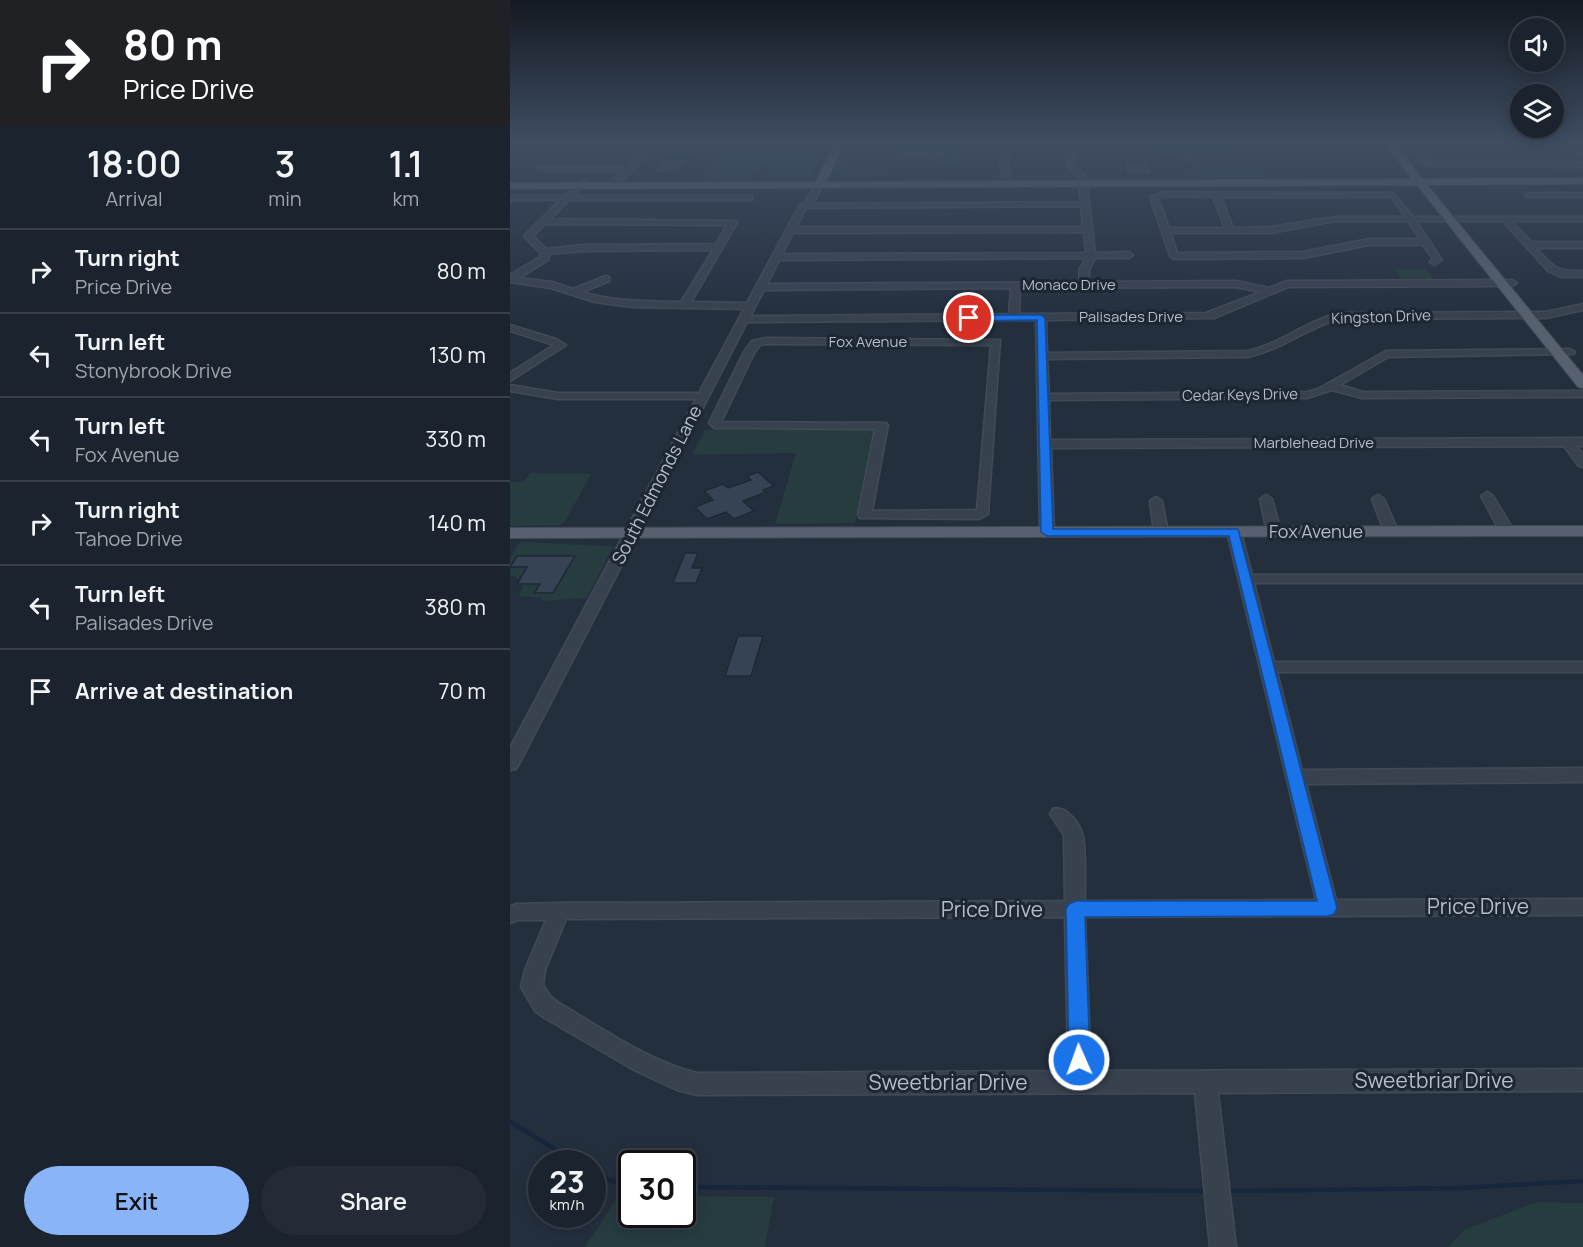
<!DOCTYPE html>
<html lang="en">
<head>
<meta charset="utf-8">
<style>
	body { margin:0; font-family:Manrope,sans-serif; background:#242b36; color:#f1f3f6; height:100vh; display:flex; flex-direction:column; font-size:22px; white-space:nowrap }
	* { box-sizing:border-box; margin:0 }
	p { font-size:20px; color:#a0a4aa }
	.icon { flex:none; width:33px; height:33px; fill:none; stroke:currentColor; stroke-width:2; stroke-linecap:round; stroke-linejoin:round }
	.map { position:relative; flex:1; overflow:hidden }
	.side { display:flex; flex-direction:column; background:#1b232e; width:510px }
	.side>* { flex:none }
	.banner { background:#202124; color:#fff; overflow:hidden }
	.tools { position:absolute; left:1000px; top:18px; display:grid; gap:12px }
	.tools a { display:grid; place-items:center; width:54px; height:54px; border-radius:50%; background:#1b232e; box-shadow:0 3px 15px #0003,0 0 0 2px #39404a; font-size:30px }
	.speed { position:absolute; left:18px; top:1150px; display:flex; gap:12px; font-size:30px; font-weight:700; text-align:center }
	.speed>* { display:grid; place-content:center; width:78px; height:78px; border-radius:50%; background:#1b232e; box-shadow:0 3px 15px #0003,0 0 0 2px #39404a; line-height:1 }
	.speed small { font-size:15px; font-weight:400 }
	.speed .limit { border:3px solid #111; border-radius:9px; background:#fff; color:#111 }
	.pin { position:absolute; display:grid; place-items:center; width:51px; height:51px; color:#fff; margin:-26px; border:3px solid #fff; border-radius:50%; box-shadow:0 2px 6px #0007 }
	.me { position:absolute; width:66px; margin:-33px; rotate:358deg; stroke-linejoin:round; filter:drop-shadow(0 0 4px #0008) }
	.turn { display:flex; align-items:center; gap:21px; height:126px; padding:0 24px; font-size:27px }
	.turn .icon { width:78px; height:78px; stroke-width:2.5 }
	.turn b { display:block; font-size:42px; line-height:51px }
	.eta { display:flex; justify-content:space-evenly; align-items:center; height:102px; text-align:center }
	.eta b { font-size:36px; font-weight:600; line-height:42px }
	.button { display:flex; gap:12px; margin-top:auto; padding:12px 24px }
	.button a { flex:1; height:69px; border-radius:36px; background:#8ab4f8; color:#111; font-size:24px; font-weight:600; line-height:69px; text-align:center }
	.button a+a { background:#242b36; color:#f1f3f6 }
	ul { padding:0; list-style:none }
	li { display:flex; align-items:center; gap:18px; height:84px; padding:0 24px; border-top:2px solid #39404a }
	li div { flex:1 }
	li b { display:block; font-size:22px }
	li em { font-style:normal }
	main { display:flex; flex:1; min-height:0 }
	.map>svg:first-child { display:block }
	.green { fill:#263c3f }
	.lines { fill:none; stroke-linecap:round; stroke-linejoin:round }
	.stream { stroke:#17263c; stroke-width:4.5 }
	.building { fill:#364354; stroke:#1f2835; stroke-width:1.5 }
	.minor-casing { stroke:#414a57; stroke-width:3 }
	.major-casing { stroke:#414a57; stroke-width:2 }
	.minor { fill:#38414e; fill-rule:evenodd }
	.major { fill:#56606e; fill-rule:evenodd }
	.route { fill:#1a73e8; stroke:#114b97; stroke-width:1.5 }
	.labels { text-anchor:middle; stroke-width:6; stroke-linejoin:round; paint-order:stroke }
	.far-street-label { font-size:15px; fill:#b4bcc9; stroke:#1d2633 }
	.street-label { font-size:18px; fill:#b4bcc9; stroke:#1d2633 }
	.near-street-label { font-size:21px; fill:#b4bcc9; stroke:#1d2633 }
</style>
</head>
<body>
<main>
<section class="side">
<div class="banner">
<div class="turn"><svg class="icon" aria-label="right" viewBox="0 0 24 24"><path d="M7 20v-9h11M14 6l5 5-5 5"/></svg><div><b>80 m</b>Price Drive</div></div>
</div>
<div class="eta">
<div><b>18:00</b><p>Arrival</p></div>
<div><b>3</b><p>min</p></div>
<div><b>1.1</b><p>km</p></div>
</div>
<ul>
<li><svg class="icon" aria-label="right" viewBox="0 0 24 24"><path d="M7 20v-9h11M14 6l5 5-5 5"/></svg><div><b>Turn right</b><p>Price Drive</p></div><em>80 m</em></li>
<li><svg class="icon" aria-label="left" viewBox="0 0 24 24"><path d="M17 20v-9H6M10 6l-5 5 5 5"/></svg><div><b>Turn left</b><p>Stonybrook Drive</p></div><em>130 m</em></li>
<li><svg class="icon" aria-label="left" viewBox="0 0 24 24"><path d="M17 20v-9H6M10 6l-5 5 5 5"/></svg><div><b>Turn left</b><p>Fox Avenue</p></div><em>330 m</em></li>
<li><svg class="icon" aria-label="right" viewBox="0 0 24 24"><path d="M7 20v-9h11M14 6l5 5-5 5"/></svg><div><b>Turn right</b><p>Tahoe Drive</p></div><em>140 m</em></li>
<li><svg class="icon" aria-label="left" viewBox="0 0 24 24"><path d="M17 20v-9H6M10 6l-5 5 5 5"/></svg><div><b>Turn left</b><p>Palisades Drive</p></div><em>380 m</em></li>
<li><svg class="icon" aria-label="arrive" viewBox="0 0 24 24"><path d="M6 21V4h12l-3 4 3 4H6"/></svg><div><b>Arrive at destination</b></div><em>70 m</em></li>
</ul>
<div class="button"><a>Exit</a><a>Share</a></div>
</section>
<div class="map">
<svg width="1073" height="1247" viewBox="0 0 1073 1247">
	<rect width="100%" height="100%" fill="#242f3e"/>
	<path class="green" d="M 454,143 L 452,166 L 427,166 L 427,163 L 422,163 L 427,161 L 425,159 L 445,152 L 434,151 L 415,144 Z
		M 651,143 L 711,143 L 716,153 L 680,153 L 680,157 L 691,162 L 683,163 L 648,152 Z
		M 312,152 L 300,177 L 295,178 L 254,179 L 260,169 L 257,168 L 257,165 C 247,165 243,175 241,179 L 161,179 L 164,177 L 194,179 L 210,158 L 206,157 L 213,155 L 155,156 L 156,153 Z
		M 335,153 L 339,154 L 334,171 L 376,171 L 374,177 L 321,178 L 319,176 C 322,169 328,155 335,153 Z
		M 682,165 L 734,166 L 757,172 L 759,175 L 755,177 L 653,176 L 683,172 Z
		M 884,269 L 916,269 L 924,280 L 893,281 Z
		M 364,429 L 345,523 L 265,524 L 286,453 L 182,455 L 195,430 Z
		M 21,473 L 76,473 L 81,475 L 55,521 L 50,525 L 0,526 L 0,482 L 12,482 Z
		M 10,542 L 98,546 L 103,547 L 77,598 L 31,601 L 32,598 L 9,596 L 13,586 L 5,576 L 0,575 L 0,558 Z
		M 109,1195 L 121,1195 L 122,1215 L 172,1215 L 173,1196 L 264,1197 L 255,1247 L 75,1247 Z
		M 1026,1202 L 1073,1203 L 1073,1247 L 938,1247 L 954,1230 Z"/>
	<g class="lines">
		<path class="stream" d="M 0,1122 L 70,1164
			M 82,1172 L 92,1178 L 122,1187
			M 172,1187 L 694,1191
			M 721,1191 L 949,1188 L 1073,1181"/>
	</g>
	<path class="building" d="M 391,143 L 435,144 L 435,157 L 423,160 L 394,159 L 384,162 Z
		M 153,160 L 179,160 L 169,172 L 141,173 Z
		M 614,161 L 638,161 L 641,175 L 616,175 Z
		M 248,472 L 264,486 L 253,490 L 256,492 L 233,501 L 244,511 L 224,519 L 216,512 L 197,519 L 185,507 L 203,500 L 194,491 L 213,484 L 218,488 L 241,480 L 237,476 Z
		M 175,553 L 188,553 L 182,568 L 192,568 L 186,583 L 163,583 Z
		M 7,556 L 65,556 L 43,593 L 24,593 L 30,584 L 7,584 L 17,567 L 0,567 Z
		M 228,636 L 253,636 L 241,676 L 215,676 Z"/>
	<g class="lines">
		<defs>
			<path id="minor" d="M 138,143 L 145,143 L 122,171 L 103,187 L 99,185 L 112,171 L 31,171 L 27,169 L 31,167 L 116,167 L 132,150 L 24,150 L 21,148 L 24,146 L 135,146 Z
				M 495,143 L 502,143 L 498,159 L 500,176 L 496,178 L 492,176 L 490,159 Z
				M 556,143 L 562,143 L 565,165 L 576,177 L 585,253 L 619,252 L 623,255 L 619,258 L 585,258 L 579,270 L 579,282 L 726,281 L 759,288 L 777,281 L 1002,280 L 1007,283 L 1002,286 L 778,287 L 704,318 L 536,320 L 537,353 L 738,351 C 770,344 796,321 828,313 L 1036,312 L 1073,304 L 1073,310 L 1036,318 L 829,319 C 797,328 771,350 738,357 L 537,359 L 539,394 L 797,392 L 808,389 L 876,351 L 1060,349 L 1065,352 L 1064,354 L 878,357 L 830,385 L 853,392 L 1073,391 L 1073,397 L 852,398 L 822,390 L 797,398 L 539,400 L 540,440 L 1073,438 L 1073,446 L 1066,446 L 1073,455 L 1073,467 L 1069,466 L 1054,446 L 541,448 L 544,532 L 537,536 L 530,532 L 526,320 L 237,322 L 9,764 L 6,769 L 0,770 L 0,748 L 186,399 L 48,399 L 0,391 L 0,385 L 48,393 L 189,393 L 234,309 L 122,307 L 85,302 L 41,288 L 0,282 L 0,275 L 30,257 L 30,253 L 14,236 L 50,200 L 0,200 L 0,196 L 55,196 L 74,179 L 78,181 L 64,196 L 242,196 L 242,200 L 59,200 L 40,219 L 226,221 L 227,223 L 181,302 L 237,303 L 289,206 L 296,201 L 307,181 L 314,183 L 303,204 L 571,202 L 568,177 L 557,165 ZM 571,206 L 573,227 L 286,227 L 296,208 ZM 35,224 L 217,225 L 206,244 L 73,245 L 36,249 L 23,236 ZM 574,232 L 576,253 L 272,254 L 283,233 ZM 203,250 L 171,302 C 138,301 104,302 72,292 L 99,281 L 99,277 L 96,276 L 63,289 L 42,282 L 9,278 L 38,260 L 39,254 L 73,251 ZM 576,258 L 569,270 L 570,282 L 257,284 L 269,260 ZM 726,287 L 751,292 L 696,313 L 509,314 L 510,288 ZM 501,288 L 499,314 L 240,316 L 254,290 Z
				M 1001,143 L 1002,146 L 999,148 L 909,149 L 918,159 L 925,162 L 1073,163 L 1073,167 L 924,166 L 912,163 L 900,147 L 903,145 Z
				M 1054,143 L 1062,143 L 1073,152 L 1073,158 Z
				M 654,192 L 883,193 L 903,217 L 1073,217 L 1073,221 L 1002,221 L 1021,242 L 1073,242 L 1073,248 L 1026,248 C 1045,268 1044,271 1073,271 L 1073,277 L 1051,277 L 1038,271 L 993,221 L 906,221 L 932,260 L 924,265 L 920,262 L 923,259 L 913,245 L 859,245 L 793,258 L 664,259 L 660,256 L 640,197 ZM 654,196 L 703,197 L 715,228 L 659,228 L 648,198 ZM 711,197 L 881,197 L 895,217 L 825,217 L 761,227 L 723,228 ZM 825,221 L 898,221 L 910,239 L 859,239 L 793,252 L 667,253 L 661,233 L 761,233 Z
				M 1019,193 L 1073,193 L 1073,197 L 1016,197 L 1015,195 Z
				M 0,325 L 46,339 L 56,345 L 0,381 L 0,373 L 44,345 L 0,331 Z
				M 255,338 L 490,340 L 478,514 L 469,519 L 350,518 L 348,515 L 365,429 L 204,428 L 199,423 L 234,352 L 242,341 ZM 255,344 L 481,345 L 467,510 L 362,511 L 378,425 L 376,423 L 211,422 L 244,353 L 250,345 Z
				M 977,492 L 983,496 L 1004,531 L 1002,534 L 992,534 L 990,531 L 971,496 Z
				M 756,495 L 762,499 L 771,532 L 769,535 L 759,535 L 757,532 L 750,499 Z
				M 868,495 L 874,499 L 888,531 L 886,534 L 876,534 L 874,531 L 862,499 Z
				M 646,497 L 652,501 L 658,532 L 651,536 L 644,532 L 640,501 Z
				M 724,528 L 731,532 L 742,575 L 1073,575 L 1073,583 L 744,583 L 764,662 L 1073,662 L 1073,672 L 767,672 L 792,770 L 1073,768 L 1073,782 L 796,784 L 826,900 L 1073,899 L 1073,915 L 575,917 L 581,1071 L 1073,1069 L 1073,1091 L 708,1093 L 726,1247 L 700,1247 L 685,1093 L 187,1095 L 167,1090 L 126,1071 L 33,1017 L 25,1011 L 11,987 L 15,970 L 36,920 L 8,920 L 0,923 L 0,906 L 7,904 L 50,903 L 555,901 L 554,835 L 540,814 L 543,809 C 555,805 568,821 572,833 C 577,849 574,883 575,901 L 806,900 L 717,532 ZM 555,917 L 558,1071 L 187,1073 C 138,1061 92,1028 49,1003 L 41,997 L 33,985 L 35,970 L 56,919 Z"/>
			<path id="major" d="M 325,143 L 334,143 L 316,182 L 902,179 L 875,143 L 884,143 L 912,179 L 1073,178 L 1073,184 L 917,185 L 1073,375 L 1073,388 L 1068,387 L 907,185 L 0,189 L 0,183 L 306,182 Z
				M 1073,526 L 1073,536 L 0,538 L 0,528 Z"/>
		</defs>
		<use href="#minor" class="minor-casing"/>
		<use href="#major" class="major-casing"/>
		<use href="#minor" class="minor"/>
		<use href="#major" class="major"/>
	</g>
	<linearGradient id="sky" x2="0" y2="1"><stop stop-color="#141a22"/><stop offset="0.45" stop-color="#3f4d63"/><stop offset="1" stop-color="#3f4d63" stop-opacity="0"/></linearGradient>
	<rect width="1073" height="318" fill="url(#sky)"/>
	<path class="route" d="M 531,315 L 535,318 L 543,529 L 728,529 L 827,908 L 824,914 L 818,916 L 575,917 L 580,1060 L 577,1067 L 569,1070 L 562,1067 L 559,1060 L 556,909 L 559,904 L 566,901 L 807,901 L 719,536 L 537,536 L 531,532 L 527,320 L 459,321 L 455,318 L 459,315 Z"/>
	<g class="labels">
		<g class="far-street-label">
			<text x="559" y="290">Monaco Drive</text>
			<text x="621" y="322">Palisades Drive</text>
			<text transform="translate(871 317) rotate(-2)" y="5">Kingston Drive</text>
			<text x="358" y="347">Fox Avenue</text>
			<text transform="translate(730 395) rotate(-1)" y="5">Cedar Keys Drive</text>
			<text x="804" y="448">Marblehead Drive</text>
		</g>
		<g class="street-label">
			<text transform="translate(147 485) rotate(-63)" y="6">South Edmonds Lane</text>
			<text x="806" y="538">Fox Avenue</text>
		</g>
		<g class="near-street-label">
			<text x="968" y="914">Price Drive</text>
			<text x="482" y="917">Price Drive</text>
			<text x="924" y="1088">Sweetbriar Drive</text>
			<text x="438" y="1090">Sweetbriar Drive</text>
		</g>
	</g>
</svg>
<div class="tools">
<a><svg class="icon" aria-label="sound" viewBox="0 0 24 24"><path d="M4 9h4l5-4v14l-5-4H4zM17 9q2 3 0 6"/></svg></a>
<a><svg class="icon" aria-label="layers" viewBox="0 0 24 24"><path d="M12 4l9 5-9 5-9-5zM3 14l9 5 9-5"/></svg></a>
</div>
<div class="speed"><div>23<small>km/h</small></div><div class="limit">30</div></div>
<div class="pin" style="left:459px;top:318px;background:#d93025"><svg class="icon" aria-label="arrive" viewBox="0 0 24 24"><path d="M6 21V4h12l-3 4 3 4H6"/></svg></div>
<svg class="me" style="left:569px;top:1060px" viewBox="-20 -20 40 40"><circle r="17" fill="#1a73e8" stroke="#fff" stroke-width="3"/><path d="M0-11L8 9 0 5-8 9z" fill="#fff"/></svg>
</div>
</main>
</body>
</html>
